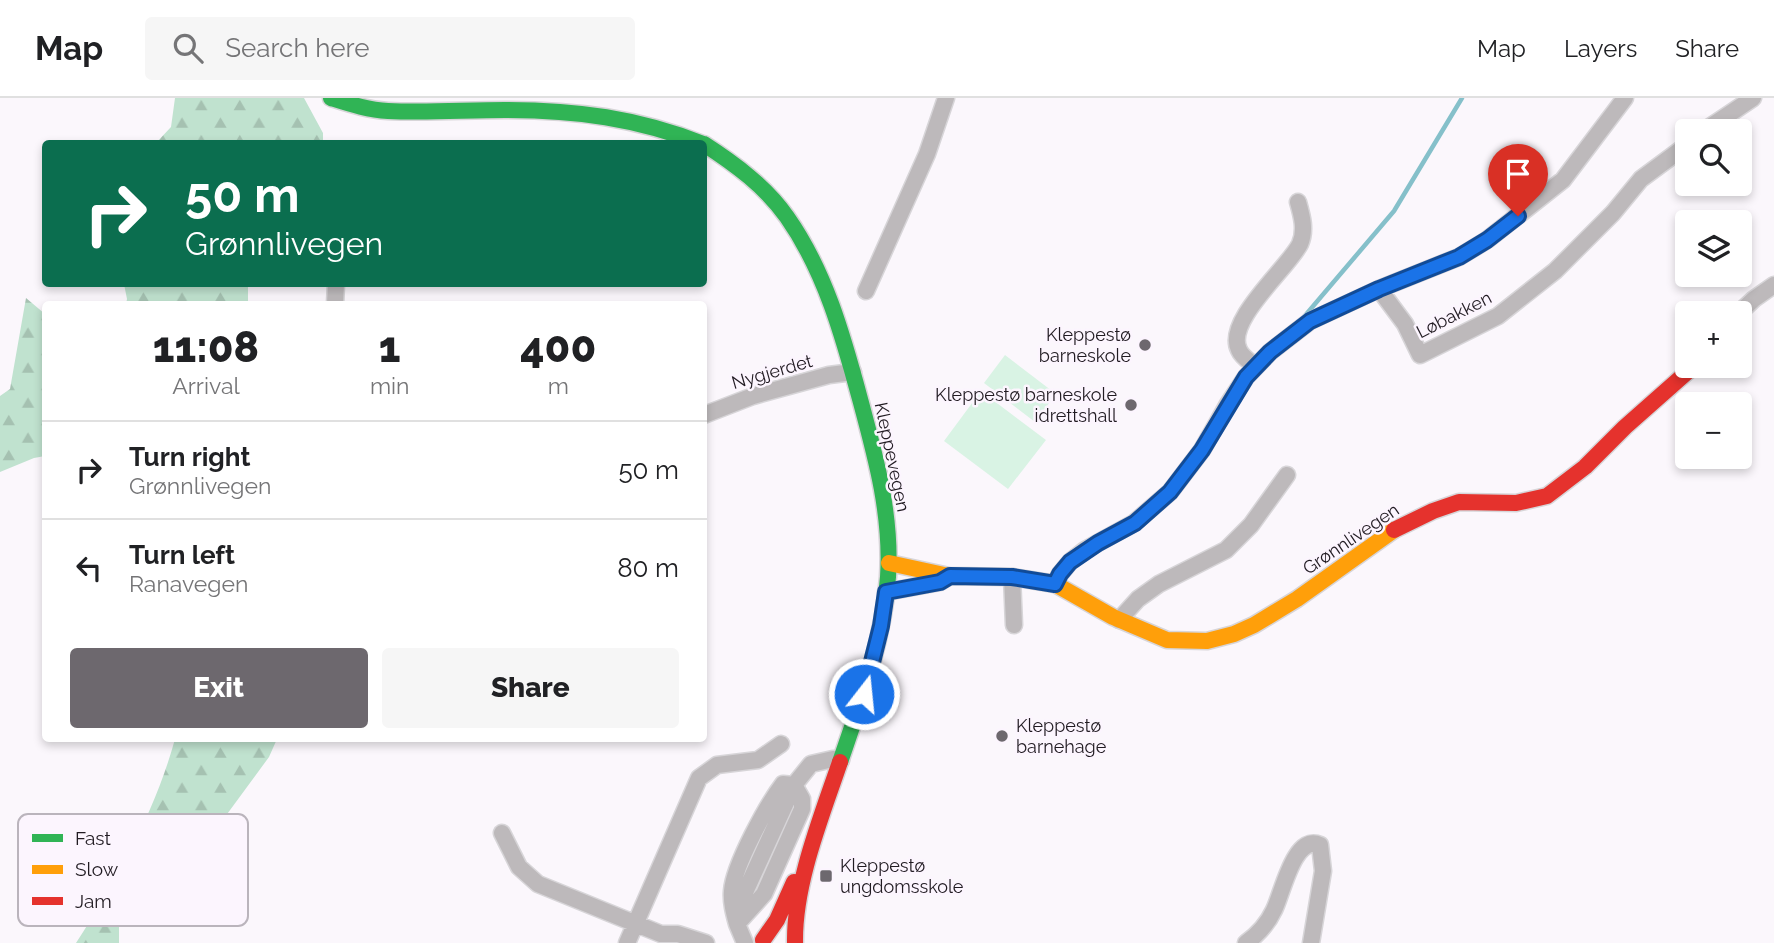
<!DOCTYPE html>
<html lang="en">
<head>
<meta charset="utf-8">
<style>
	body { margin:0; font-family:Raleway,sans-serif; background:#f6f6f6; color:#202124; height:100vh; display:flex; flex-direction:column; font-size:26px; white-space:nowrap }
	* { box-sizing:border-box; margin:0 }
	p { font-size:23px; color:#757577 }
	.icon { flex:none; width:38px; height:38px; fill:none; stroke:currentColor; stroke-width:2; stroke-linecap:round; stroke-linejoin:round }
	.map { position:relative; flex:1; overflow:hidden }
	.sheet { position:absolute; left:42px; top:203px; width:665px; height:441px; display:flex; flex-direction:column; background:#fff; border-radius:7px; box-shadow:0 4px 10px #0003 }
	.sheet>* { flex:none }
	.banner { position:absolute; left:42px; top:42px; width:665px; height:147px; border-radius:7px; box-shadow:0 4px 10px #0003; background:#0b6e4f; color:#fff; overflow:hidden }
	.tools { position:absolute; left:1675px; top:21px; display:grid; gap:14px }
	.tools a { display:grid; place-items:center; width:77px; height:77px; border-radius:7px; background:#fff; box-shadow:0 4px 10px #0003; font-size:35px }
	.pin { position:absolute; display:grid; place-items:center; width:60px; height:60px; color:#fff; margin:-72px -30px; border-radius:50% 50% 50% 0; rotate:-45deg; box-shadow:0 0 7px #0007 }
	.pin .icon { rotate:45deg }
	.me { position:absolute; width:77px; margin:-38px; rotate:16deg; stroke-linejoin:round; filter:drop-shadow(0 0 5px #0008) }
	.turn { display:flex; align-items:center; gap:24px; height:147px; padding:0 28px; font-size:32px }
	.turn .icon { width:91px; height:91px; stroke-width:2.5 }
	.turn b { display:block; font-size:49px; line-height:60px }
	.eta { display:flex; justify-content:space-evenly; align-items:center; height:119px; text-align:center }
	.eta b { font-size:42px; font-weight:800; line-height:49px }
	.cta { display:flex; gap:14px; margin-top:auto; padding:14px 28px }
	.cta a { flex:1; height:80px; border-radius:7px; background:#6d686e; color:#fff; font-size:28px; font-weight:800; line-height:80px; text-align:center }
	.cta a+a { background:#f6f6f6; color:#202124 }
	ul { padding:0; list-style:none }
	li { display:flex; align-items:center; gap:21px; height:98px; padding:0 28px; border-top:2px solid #e0e0e0 }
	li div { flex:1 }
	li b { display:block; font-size:26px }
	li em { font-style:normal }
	header { display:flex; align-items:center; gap:42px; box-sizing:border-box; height:98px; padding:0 35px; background:#fff; border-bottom:2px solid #e0e0e0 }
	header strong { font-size:33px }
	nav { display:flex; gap:38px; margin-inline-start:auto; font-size:24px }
	.search { width:490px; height:63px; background:#f6f6f6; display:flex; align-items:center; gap:18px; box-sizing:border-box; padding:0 24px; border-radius:7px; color:#757577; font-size:26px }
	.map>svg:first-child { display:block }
	.forest { fill:url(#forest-firs) }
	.pitch { fill:#d9f3e4 }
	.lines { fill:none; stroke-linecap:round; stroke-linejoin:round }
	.stream { stroke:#85c0ca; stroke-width:4.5 }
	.street-casing { stroke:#d7d5d8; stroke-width:19 }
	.fast-casing { stroke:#d7d5d8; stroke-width:19 }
	.slow-casing { stroke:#d7d5d8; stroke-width:19 }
	.jam-casing { stroke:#d7d5d8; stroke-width:19 }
	.street { stroke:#bdb9bb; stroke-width:16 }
	.fast { stroke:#30b455; stroke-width:16 }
	.slow { stroke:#ff9f0a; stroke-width:16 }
	.jam { stroke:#e5322d; stroke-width:16 }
	.route-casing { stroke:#114b97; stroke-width:18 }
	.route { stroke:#1a73e8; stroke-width:12 }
	.poi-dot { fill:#6d686e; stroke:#fcf5fe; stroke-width:2.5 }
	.labels { text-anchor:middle; stroke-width:5; stroke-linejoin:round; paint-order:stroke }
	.street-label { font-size:18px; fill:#211b22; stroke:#fcf5fe }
	.poi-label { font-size:18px; fill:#211b22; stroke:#fcf5fe; text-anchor:end }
	.key { fill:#fcf5fe; stroke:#bab4bc; stroke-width:2 }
	.key-label { font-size:19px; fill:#211b22 }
</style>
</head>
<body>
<header>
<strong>Map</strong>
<div class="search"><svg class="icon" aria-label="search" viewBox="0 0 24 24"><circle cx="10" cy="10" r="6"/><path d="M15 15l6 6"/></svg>Search here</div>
<nav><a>Map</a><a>Layers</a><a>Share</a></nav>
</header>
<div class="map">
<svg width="1774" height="845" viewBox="0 0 1774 845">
	<defs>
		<pattern id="forest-firs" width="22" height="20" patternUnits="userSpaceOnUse" patternTransform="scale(1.75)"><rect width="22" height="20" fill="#c0e2cf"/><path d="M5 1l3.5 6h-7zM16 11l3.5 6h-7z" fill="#a5c1b1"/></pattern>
	</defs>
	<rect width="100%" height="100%" fill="#fbf7fc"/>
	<path class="forest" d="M 175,0 L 304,0 L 323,35 L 323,45 L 156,45 L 171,29 Z
		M 124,186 L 248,186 L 248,206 L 126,206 L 127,201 Z
		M 26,200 L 45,216 L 45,358 L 34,360 L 0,374 L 0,298 L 10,291 Z
		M 175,641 L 277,641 L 269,659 L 222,723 L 170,762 L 119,823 L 119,845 L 76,845 C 117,782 155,714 175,641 Z"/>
	<path class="pitch" d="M 1005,257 L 1056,296 L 1035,324 L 984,285 Z
		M 981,293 L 1046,342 L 1008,391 L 944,343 Z"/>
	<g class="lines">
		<path class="stream" d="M 1303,220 L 1394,113 L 1462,0"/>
		<defs>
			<path id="street" d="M 1704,33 L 1753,0
				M 1379,191 L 1405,226 L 1420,257 L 1498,218 L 1555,173 L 1613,115 L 1641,81 L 1687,47
				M 866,193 L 927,56 L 946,0
				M 335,206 L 336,186
				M 1739,215 L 1754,201 L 1774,187
				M 1255,268 C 1249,263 1242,259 1239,252 C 1224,223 1289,169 1300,146 C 1306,132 1302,118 1298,104
				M 704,317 L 753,298 L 829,277 L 853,274
				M 1012,479 L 1014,527
				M 1055,486 L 1060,476 L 1070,464 L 1085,452 L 1134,425 L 1170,394 L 1202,352 L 1228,306 L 1246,279 L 1270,254 L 1310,223 L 1379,191 L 1459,159 L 1487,142 L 1563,82 L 1625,0
				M 886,494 L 940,484 L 948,479
				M 1119,522 L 1138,501 L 1159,486 L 1226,452 L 1251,427 L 1287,377
				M 783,686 L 794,687 L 802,701 L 802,711 L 764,796 L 737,826 C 734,815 731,804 732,793 C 734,767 767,707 783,686 Z
				M 502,735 L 519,769 L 538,786 L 661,836 L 678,836 L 706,845
				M 627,845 L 699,680 L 717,667 L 758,662 L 781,646
				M 745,845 L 737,826 L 742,801 L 794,687 L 811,666 L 833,661 L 841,662
				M 1246,845 C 1257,837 1268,825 1274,812 C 1282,797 1294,735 1320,747 L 1323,773 L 1311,845"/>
			<path id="fast" d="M 331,0 C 350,6 368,12 388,13 C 427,15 466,12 505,12 C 576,12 637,20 703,46
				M 704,46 C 735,66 766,89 787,119 C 825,173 843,238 860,301 C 876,360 892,418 888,479 C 883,543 861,603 840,664"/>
			<path id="slow" d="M 889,465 L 949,478 L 1012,479 L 1055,486 L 1113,519 L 1167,542 L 1207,543 L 1234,536 L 1254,527 L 1297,501 L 1394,432"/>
			<path id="jam" d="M 1394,432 L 1433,413 L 1459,404 L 1516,405 L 1547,398 L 1585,369 L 1625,329 L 1694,268
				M 763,842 L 777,822 L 794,784
				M 795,845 C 794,786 821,720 840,664"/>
		</defs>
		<use href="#street" class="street-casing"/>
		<use href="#fast" class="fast-casing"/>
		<use href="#slow" class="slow-casing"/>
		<use href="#jam" class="jam-casing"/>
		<use href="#street" class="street"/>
		<use href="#fast" class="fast"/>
		<use href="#slow" class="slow"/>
		<use href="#jam" class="jam"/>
	</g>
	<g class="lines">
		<defs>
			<path id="route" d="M 864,596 L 881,528 L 886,494 L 940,484 L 950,478 L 1012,479 L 1055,486 L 1060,476 L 1070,464 L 1098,445 L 1135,425 L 1170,394 L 1202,352 L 1246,279 L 1270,254 L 1310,223 L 1379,191 L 1459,159 L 1487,142 L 1518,118"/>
		</defs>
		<use href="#route" class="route-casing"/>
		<use href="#route" class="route"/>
	</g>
	<g class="poi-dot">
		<circle cx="1145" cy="247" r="7"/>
		<circle cx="1131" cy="307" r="7"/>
		<circle cx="1002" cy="638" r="7"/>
		<rect x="819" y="771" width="14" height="14" rx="3.5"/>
	</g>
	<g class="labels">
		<g class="street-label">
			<text transform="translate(1454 217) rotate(-27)" y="6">Løbakken</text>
			<text transform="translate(772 274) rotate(-16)" y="6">Nygjerdet</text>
			<text transform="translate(892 359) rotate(78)" y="6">Kleppevegen</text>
			<text transform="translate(1351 441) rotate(-34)" y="6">Grønnlivegen</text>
		</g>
		<g class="poi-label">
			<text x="1131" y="243">Kleppestø<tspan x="1131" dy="21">barneskole</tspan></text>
			<text x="1117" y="303">Kleppestø barneskole<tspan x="1117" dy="21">idrettshall</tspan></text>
			<text x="1016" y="634" text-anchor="start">Kleppestø<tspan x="1016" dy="21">barnehage</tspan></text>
			<text x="840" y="774" text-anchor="start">Kleppestø<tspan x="840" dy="21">ungdomsskole</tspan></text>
		</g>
	</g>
	<rect x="18" y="716" width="230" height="112" rx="10" class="key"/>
	<rect x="32" y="736" width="31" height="8" fill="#30b455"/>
	<rect x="32" y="767" width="31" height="9" fill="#ff9f0a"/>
	<rect x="32" y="799" width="31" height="8" fill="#e5322d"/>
	<g class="key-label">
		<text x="75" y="747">Fast</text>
		<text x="75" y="778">Slow</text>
		<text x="75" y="810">Jam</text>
	</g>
</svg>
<div class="tools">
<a><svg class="icon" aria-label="search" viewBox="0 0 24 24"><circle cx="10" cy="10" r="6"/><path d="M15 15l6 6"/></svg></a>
<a><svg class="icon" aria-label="layers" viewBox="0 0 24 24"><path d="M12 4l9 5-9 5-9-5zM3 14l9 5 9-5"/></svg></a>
<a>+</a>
<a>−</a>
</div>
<div class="pin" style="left:1518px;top:118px;background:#d93025"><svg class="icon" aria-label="arrive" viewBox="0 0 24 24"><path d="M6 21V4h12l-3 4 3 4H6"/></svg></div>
<svg class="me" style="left:864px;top:596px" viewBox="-20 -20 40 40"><circle r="17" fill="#1a73e8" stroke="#fff" stroke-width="3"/><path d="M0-11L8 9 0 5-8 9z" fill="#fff"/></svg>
<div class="banner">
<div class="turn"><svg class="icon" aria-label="right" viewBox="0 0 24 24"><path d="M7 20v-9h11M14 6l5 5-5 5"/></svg><div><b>50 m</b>Grønnlivegen</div></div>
</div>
<section class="sheet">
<div class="eta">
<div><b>11:08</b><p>Arrival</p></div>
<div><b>1</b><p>min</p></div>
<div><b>400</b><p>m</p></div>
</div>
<ul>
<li><svg class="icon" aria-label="right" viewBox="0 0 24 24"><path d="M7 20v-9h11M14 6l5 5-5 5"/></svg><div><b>Turn right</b><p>Grønnlivegen</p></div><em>50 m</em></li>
<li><svg class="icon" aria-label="left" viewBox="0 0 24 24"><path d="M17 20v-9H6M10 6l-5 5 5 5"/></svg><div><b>Turn left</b><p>Ranavegen</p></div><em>80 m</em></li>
</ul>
<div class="cta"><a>Exit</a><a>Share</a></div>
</section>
</div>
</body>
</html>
